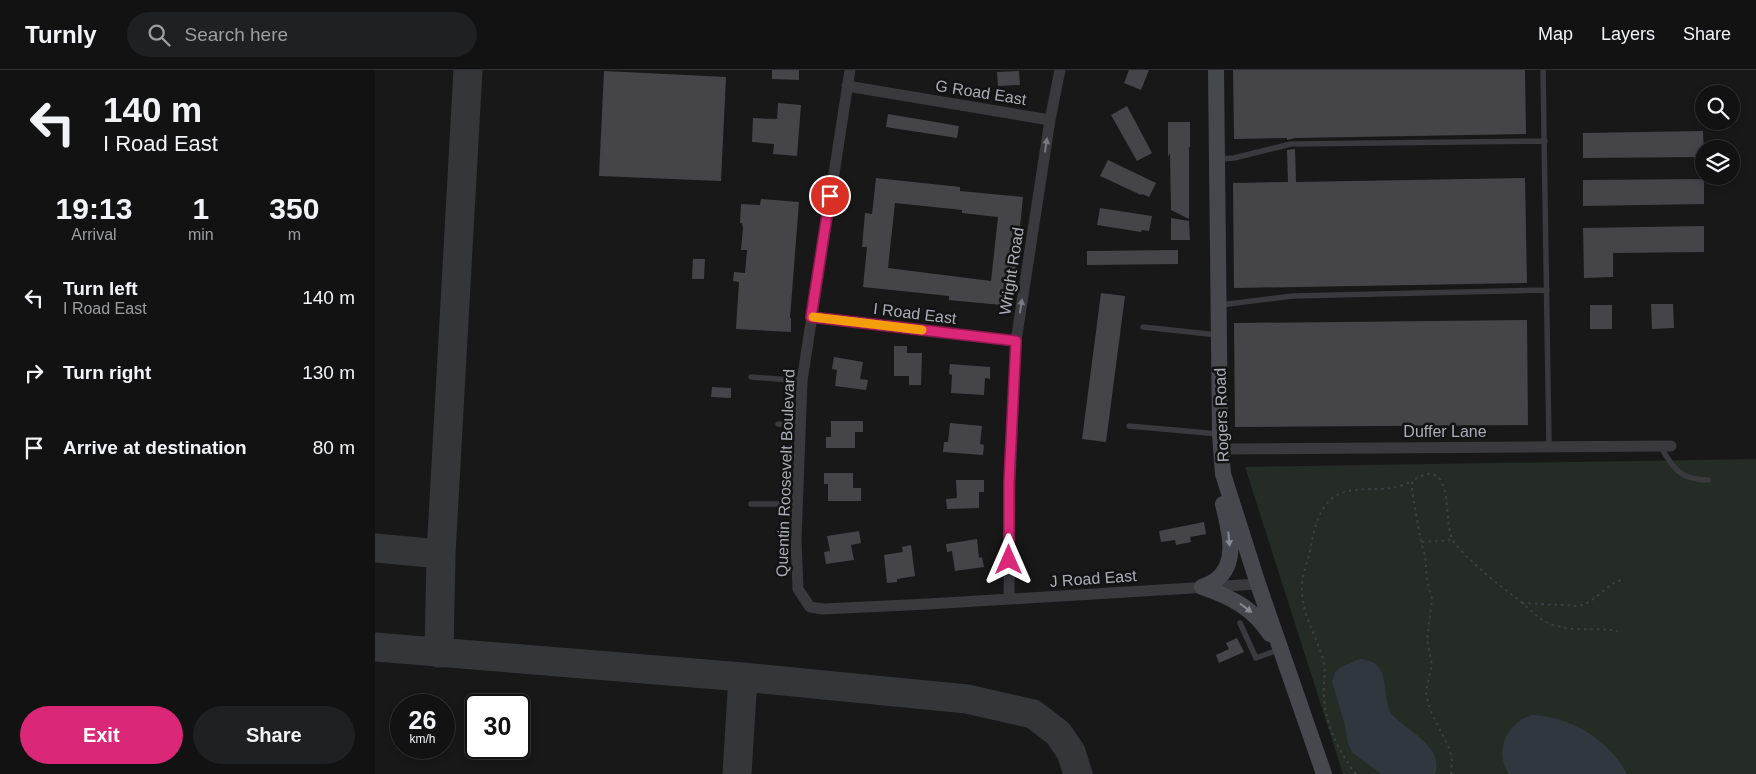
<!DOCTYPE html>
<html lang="en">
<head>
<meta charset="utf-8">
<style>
	body { margin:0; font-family:Arial,sans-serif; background:#1f2021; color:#f1f3f6; height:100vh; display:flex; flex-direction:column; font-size:19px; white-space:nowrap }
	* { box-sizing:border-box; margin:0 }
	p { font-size:16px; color:#9c9ea0 }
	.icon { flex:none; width:28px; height:28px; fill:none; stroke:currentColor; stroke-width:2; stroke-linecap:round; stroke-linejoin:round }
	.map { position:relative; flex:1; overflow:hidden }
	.details { display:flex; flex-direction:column; background:#121213; width:375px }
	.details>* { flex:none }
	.top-card { background:#121213; color:#f1f3f6; overflow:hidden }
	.buttons { position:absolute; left:1320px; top:15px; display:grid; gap:10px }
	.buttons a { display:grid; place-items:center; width:45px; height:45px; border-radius:50%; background:#121213; box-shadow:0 2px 8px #0003,0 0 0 1px #313233; font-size:25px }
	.speed { position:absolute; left:15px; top:624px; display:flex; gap:10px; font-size:25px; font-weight:700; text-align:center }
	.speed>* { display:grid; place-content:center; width:65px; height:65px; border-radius:50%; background:#121213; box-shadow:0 2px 8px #0003,0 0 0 1px #313233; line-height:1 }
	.speed small { font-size:12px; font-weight:400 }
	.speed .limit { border:2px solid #111; border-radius:8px; background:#fff; color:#111 }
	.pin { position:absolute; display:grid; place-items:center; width:42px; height:42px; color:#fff; margin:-21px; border:2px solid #fff; border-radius:50%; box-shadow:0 1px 5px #0007 }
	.me { position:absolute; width:55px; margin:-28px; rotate:0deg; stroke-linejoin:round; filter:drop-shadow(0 0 4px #0008) }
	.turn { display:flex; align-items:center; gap:18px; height:105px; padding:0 20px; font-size:22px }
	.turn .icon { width:65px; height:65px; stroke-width:2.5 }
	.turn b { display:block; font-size:35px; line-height:42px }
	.eta { display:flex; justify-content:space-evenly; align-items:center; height:85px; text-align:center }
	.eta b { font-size:30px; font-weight:700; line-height:35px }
	.cta { display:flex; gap:10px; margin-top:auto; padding:10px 20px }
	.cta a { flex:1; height:58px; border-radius:30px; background:#db2777; color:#fff; font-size:20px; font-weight:700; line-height:58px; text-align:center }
	.cta a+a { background:#1f2021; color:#f1f3f6 }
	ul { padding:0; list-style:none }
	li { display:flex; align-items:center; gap:15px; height:75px; padding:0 20px }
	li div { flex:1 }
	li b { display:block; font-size:19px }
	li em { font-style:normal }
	header { display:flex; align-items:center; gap:30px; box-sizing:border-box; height:70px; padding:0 25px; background:#121213; border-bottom:1px solid #313233 }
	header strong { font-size:24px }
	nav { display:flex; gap:28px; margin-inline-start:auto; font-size:18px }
	.search { width:350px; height:45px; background:#1f2021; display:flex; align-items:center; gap:12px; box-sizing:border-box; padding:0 18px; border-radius:28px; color:#9c9ea0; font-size:19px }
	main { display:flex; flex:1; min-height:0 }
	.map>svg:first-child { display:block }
	.green { fill:#242c25 }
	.water { fill:#31373e }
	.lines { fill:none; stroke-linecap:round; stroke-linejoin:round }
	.taxiway { stroke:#353639; stroke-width:29 }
	.building { fill:#454549; fill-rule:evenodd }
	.path { stroke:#3f4045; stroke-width:2; stroke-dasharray:2.5 4; stroke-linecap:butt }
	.lane { stroke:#39393e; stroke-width:5.5 }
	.street { stroke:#39393e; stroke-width:11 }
	.secondary { stroke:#47484e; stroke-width:16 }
	.oneway { fill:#787981 }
	.oneway2 { fill:#888a93 }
	.route-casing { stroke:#8e194d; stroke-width:12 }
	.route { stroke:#db2777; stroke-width:9 }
	.slow { stroke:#f59e0b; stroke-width:9 }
	.labels { text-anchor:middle; stroke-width:5; stroke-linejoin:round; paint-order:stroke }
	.street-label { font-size:16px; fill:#abaeb8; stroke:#131314 }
</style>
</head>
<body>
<header>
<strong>Turnly</strong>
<div class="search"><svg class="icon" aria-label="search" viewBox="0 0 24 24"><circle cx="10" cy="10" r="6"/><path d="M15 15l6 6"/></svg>Search here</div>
<nav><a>Map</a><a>Layers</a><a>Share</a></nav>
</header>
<main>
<section class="details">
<div class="top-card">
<div class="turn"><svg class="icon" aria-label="left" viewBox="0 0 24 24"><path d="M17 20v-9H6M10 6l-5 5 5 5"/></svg><div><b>140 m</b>I Road East</div></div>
</div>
<div class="eta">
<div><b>19:13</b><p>Arrival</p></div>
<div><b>1</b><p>min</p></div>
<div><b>350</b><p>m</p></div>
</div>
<ul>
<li><svg class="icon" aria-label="left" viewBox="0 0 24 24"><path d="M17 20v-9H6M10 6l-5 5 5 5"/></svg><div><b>Turn left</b><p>I Road East</p></div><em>140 m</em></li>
<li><svg class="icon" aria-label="right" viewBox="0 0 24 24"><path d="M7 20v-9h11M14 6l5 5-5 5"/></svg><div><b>Turn right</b></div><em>130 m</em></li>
<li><svg class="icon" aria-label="arrive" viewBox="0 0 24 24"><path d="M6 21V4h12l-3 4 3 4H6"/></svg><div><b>Arrive at destination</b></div><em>80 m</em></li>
</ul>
<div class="cta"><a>Exit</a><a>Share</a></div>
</section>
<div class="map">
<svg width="1381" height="704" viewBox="0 0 1381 704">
	<rect width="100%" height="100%" fill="#181819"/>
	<path class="green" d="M 1381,389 L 1381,704 L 968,704 L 870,397 Z"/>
	<path class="water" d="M 985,589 C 1019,592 1005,623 1016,643 C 1018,646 1022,649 1024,651 C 1041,666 1068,679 1060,704 L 1006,704 L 978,683 L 973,674 L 970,655 L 957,612 L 960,602 L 966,597 Z
		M 1157,645 C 1194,646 1235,670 1252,704 L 1134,704 C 1119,682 1131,653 1157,645 Z"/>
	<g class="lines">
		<path class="taxiway" d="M 0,478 L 66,484
			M 0,577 L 368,607 L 592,629 L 658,644 L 683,663 L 696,682 L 703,704
			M 64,583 L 66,484 L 93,0
			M 362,704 L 368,607"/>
	</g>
	<path class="building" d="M 397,0 L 424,0 L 424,10 L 397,9 Z
		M 754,0 L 774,0 L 766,20 L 749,13 Z
		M 858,0 L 1150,0 L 1151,64 L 920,68 L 912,70 L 912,68 L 859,69 Z
		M 229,1 L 351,7 L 346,111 L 224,106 Z
		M 644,1 L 645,15 L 623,16 L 622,2 Z
		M 403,33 L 426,35 L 422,86 L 398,84 L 399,74 L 377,72 L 378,48 L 402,49 Z
		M 752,36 L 777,83 L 762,91 L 736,45 Z
		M 513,44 L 584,56 L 582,68 L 511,57 Z
		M 793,52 L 815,52 L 815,77 L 814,77 L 814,149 L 796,140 L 795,83 L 793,87 Z
		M 1328,61 L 1329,87 L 1208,88 L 1208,63 Z
		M 920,79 L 921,112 L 1150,108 L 1152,213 L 859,218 L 858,113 L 913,112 L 912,80 Z
		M 733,90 L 781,113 L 774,127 L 767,124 L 766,125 L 725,106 Z
		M 501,108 L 585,117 L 585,121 L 648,127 L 637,236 L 574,230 L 574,226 L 488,217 L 492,177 L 487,177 L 490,143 L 497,144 ZM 520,133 L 587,140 L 587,143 L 623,147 L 616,211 L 513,198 Z
		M 1329,109 L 1329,134 L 1208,136 L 1208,110 Z
		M 386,129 L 424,132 L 415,248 L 416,248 L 416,262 L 361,259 L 364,212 L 358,211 L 359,202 L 370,203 L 372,180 L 366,180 L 368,158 L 367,153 L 365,153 L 366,134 L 385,135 Z
		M 725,138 L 777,146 L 774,161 L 767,160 L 766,162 L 722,155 Z
		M 796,148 L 814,151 L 815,170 L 796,170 Z
		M 1329,156 L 1329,182 L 1238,183 L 1238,207 L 1209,208 L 1208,158 Z
		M 803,180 L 803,194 L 712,195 L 712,181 Z
		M 318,189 L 330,189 L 329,209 L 317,209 Z
		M 726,223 L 750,226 L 731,372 L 707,369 Z
		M 1276,234 L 1298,234 L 1299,258 L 1277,259 Z
		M 1215,235 L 1237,235 L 1237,259 L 1215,259 Z
		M 1152,250 L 1153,355 L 860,357 L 859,253 Z
		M 519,276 L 532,276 L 532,283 L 547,283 L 546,315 L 534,315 L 534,306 L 519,306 Z
		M 459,287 L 488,292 L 485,309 L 493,310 L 491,320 L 460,316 L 462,300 L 457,299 Z
		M 575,294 L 615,297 L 615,309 L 610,308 L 609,325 L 576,323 L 577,305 L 574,304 Z
		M 337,317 L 356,318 L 356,328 L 336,327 Z
		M 456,351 L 488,351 L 488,362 L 480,362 L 480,378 L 451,378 L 451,367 L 456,367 Z
		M 575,353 L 607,356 L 605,374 L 609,375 L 608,385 L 568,382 L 569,372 L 573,372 Z
		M 449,403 L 478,403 L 478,418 L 486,418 L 486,431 L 453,431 L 453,414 L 449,414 Z
		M 581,410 L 609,410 L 609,422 L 604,422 L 604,438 L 572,439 L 571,429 L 582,428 Z
		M 829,452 L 831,464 L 815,467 L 816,472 L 801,475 L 800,470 L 786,472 L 784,461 Z
		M 484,461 L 486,473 L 476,475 L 479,490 L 451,494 L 449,482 L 455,481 L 452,466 Z
		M 602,469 L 604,488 L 607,487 L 609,497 L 580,501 L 577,481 L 572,482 L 571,474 Z
		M 536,475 L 540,506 L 522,509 L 522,512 L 512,513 L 509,485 L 528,482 L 527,477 Z
		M 862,568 L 869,582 L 844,593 L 841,585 L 854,579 L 851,573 Z"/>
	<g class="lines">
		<path class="path" d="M 1047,472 L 1077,470
			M 1147,533 L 1203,536 C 1221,533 1230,514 1247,510
			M 981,704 C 964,682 951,656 949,628 C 948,616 951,605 949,593 C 943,567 926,546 927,517 C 927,503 934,490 936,476 C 939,460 942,444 954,431 C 970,415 995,421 1016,418 C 1023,417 1031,414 1037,411
			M 1076,704 L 1077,691 L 1075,680 L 1056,642 L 1051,625 L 1052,616 L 1057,595 L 1052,569 L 1057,529 L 1052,511 L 1050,485 L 1046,472 L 1037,420 L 1037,411 C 1083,381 1066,457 1079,472 C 1097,495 1122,513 1145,531 C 1157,541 1165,552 1182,556 C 1201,562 1222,557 1243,561"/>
		<path class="lane" d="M 1168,0 L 1174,376
			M 843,89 L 859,88 L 916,74 L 1170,71
			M 845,235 L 918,226 L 1172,220
			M 768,257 L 843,265
			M 376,307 L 427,311
			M 403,354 L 424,356
			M 754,356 L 844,364
			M 1285,376 C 1298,398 1305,410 1333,410
			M 376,434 L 422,434
			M 865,553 L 881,588 L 903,580"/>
		<path class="street" d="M 475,0 L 427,311 L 421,470 L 423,519 L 435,537 L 448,539 L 553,534 L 883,514
			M 472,16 L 675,50
			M 436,247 L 641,271
			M 845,379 L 1296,376
			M 634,529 L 635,412 L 641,271 L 675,50 L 685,0"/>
		<path class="secondary" d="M 841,0 L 845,364 L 848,404 L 883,514 L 949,704
			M 827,517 C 832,515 837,513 841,510 C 865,492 853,457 848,434
			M 827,517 C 856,527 878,538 895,564"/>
	</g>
	<defs><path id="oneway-solid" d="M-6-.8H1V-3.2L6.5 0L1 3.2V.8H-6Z" transform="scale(1.25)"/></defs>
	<g class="oneway">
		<use href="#oneway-solid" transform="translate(671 75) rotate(-81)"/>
		<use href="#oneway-solid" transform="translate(646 236) rotate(-81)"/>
	</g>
	<g class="oneway2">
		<use href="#oneway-solid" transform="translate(854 469) rotate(84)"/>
		<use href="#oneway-solid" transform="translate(871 538) rotate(37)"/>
	</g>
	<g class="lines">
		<defs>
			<path id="route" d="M 455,126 L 436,247 L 641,271 L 634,412 L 634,490"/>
		</defs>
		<use href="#route" class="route-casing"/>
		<use href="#route" class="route"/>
		<path class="slow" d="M 438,247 L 547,260"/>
	</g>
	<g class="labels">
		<g class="street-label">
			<text transform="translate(606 22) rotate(9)" y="6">G Road East</text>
			<text transform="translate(636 201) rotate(-81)" y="6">Wright Road</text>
			<text transform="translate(540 243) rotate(7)" y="6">I Road East</text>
			<text transform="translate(846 345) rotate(-92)" y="6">Rogers Road</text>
			<text x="1070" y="367">Duffer Lane</text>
			<text transform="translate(410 403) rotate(-88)" y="6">Quentin Roosevelt Boulevard</text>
			<text transform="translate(718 508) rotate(-4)" y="6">J Road East</text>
		</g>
	</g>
</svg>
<div class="buttons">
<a><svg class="icon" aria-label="search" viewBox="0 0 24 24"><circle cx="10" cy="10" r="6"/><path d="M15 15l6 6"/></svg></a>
<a><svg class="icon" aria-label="layers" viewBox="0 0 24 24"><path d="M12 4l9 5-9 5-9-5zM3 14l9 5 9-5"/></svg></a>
</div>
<div class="speed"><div>26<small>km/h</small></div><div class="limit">30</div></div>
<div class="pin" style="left:455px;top:126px;background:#d93025"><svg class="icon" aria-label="arrive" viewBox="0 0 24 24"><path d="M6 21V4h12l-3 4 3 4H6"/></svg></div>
<svg class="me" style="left:634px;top:490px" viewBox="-20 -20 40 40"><path d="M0-17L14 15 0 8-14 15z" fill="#db2777" stroke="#fff" stroke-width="4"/></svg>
</div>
</main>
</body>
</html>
